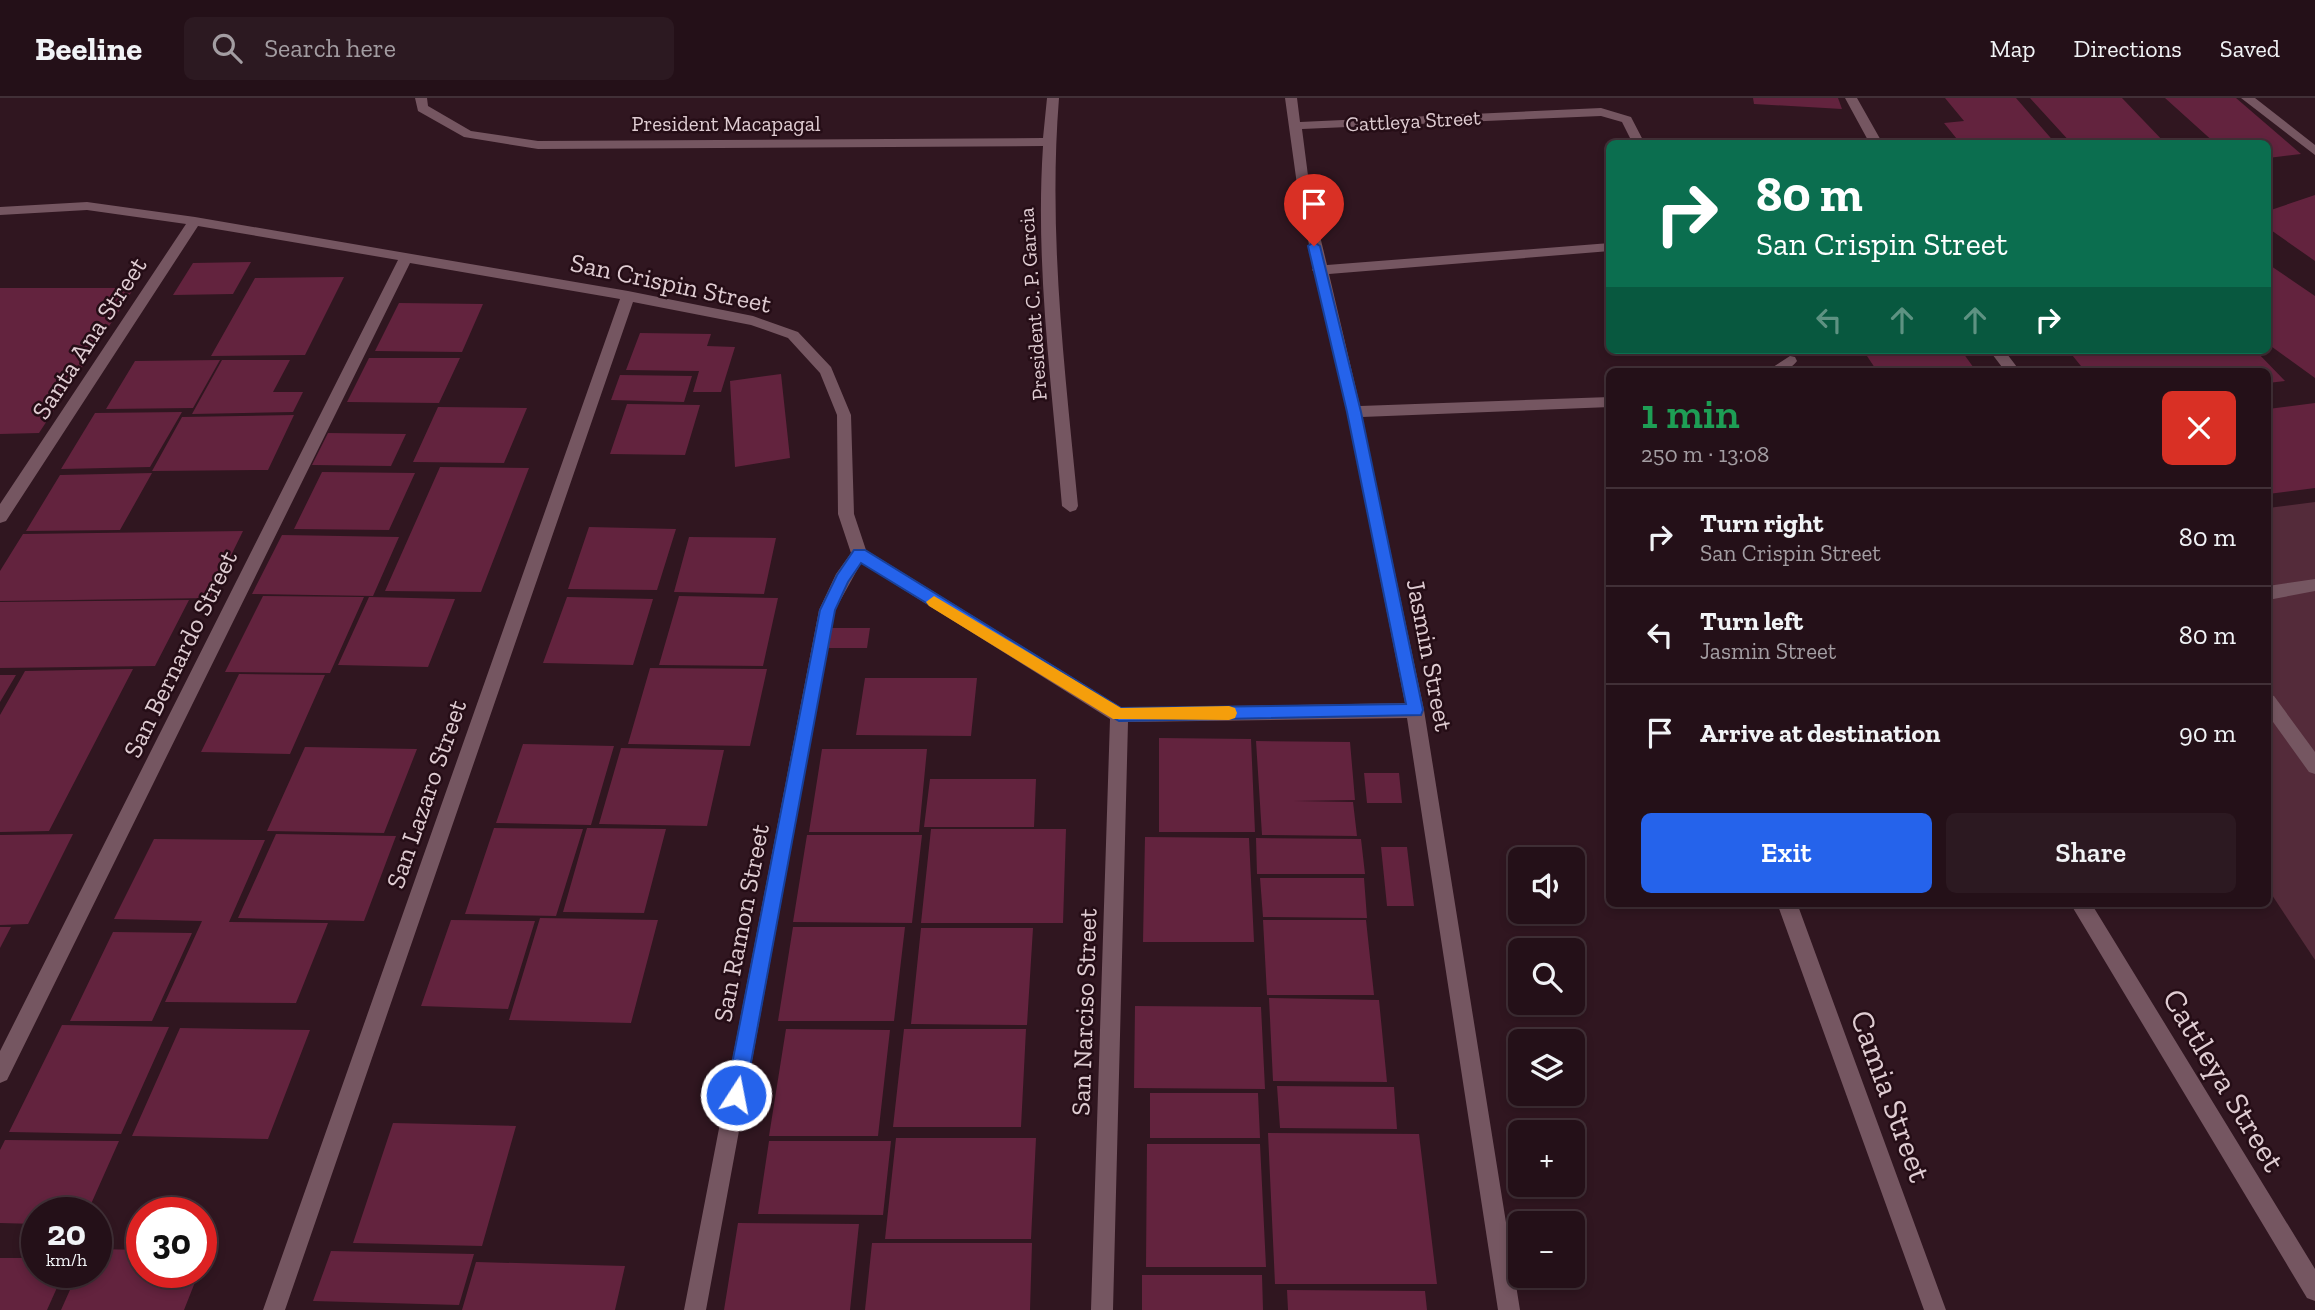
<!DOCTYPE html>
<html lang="en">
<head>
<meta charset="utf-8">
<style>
	body { margin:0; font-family:"Zilla Slab",serif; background:#2c1921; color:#f1f3f6; height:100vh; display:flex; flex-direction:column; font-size:26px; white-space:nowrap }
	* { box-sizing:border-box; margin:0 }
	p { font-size:23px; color:#a39da2 }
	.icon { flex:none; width:38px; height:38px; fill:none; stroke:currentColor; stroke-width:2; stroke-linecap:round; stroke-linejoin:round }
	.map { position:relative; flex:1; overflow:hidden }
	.side { position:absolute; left:1606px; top:270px; width:665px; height:539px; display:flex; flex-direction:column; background:#241018; border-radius:10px; box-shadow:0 4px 10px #0003,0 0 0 2px #413037 }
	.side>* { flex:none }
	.hud { position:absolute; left:1606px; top:42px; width:665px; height:214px; border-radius:10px; box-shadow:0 4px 10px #0003,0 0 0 2px #413037; background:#0b6e4f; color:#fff; overflow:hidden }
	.tools { position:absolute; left:1508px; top:749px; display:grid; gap:14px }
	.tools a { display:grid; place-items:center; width:77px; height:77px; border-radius:10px; background:#241018; box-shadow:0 4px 10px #0003,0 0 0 2px #413037; font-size:35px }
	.speed { position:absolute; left:21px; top:1099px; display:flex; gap:14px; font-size:35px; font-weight:700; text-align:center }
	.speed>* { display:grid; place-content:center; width:91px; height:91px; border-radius:50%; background:#241018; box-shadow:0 4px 10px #0003,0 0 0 2px #413037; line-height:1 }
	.speed small { font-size:18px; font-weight:400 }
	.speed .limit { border:10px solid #d22; background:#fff; color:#111 }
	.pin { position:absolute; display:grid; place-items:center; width:60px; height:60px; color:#fff; margin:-72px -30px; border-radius:50% 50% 50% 0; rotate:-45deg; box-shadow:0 0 7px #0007 }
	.pin .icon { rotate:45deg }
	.me { position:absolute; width:77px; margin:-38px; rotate:11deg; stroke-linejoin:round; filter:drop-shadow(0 0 5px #0008) }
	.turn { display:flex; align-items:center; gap:24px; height:147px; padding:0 35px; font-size:32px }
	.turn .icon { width:91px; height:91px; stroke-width:2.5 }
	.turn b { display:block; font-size:49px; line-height:60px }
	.lanes { display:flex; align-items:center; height:66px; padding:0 35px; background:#0003; justify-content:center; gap:35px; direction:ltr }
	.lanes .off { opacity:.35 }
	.round { display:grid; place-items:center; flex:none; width:74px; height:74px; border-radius:10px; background:#2c1921 }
	.summary { display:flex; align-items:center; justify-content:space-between; height:119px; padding:0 35px }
	h1 { font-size:42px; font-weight:600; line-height:52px; color:#1e9e55 }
	.action { display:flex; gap:14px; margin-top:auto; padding:14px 35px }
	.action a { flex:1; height:80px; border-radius:10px; background:#2563eb; color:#fff; font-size:28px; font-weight:600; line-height:80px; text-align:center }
	.action a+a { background:#2c1921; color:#f1f3f6 }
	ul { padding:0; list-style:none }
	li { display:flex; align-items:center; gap:21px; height:98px; padding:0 35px; border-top:2px solid #413037 }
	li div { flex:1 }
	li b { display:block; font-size:26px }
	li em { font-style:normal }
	header { display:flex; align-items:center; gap:42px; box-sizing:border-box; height:98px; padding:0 35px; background:#241018; border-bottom:2px solid #413037 }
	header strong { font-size:33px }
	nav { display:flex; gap:38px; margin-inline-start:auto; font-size:24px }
	.search { width:490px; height:63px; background:#2c1921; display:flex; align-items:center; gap:18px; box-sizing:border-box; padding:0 24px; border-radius:10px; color:#a39da2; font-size:26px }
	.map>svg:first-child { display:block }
	.green { fill:#542b3a }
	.building { fill:#63233e }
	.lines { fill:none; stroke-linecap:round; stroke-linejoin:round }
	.service { fill:#755661; fill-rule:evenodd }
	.minor { fill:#755661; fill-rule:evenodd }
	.route { fill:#2563eb; stroke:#184099; stroke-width:2 }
	.slow { fill:#f59e0b }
	.labels { text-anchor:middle; stroke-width:5; stroke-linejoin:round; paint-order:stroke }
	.far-street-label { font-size:21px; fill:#dfccd2; stroke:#250d16 }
	.street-label { font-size:26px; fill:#dfccd2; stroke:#250d16 }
	.near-street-label { font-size:32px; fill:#dfccd2; stroke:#250d16 }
</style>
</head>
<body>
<header>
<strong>Beeline</strong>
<div class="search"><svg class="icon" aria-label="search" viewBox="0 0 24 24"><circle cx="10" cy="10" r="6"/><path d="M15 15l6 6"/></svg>Search here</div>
<nav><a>Map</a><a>Directions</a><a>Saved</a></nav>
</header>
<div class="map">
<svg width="2315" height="1212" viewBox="0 0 2315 1212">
	<rect width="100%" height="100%" fill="#301620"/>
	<path class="green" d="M 2315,404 L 2315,862 L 2268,791 L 2268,410 Z"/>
	<path class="building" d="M 1753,0 L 1838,0 L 1842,11 L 1754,6 Z
		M 1945,0 L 2016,0 L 2056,46 L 1961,46 L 1944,25 L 1964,23 Z
		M 2030,0 L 2122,0 L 2166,46 L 2072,46 Z
		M 2165,0 L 2236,0 L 2301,56 L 2268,60 L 2268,46 L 2216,46 Z
		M 2315,97 L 2315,163 L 2268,130 L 2268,113 Z
		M 251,164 L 233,196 L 173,197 L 193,165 Z
		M 2268,166 L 2315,198 L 2315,280 L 2268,246 Z
		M 344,179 L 305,257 L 211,258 L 255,180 Z
		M 0,190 L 134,190 L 39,335 L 0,336 Z
		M 399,205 L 483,206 L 462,254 L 375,253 Z
		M 640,235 L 711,236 L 707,248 L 735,249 L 721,294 L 693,294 L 699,273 L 626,272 Z
		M 1863,252 L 1961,252 L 1976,273 L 1877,273 Z
		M 2068,252 L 2255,252 L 2285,283 L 2268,285 L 2268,273 L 2085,273 Z
		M 369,260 L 460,260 L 439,305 L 347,304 Z
		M 220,262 L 193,310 L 106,311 L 135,263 Z
		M 222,262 L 290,262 L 273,294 L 303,294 L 293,314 L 192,316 Z
		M 781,276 L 790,360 L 735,369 L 730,283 Z
		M 620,277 L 692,278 L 684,304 L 611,302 Z
		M 2315,305 L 2315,390 L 2268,396 L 2268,311 Z
		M 627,306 L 700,307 L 685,357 L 610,356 Z
		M 438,309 L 527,310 L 504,365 L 413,364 Z
		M 182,314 L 150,369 L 61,371 L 95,315 Z
		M 294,317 L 268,372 L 152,373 L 182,319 Z
		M 328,335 L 406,336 L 391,368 L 312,367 Z
		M 440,369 L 529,370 L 481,494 L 385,493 Z
		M 322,374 L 415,375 L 389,432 L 294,431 Z
		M 152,375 L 120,432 L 26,433 L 60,377 Z
		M 589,429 L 676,431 L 657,492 L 568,491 Z
		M 243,433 L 210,500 L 0,503 L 0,473 L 23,436 Z
		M 282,437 L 399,439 L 373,498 L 252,496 Z
		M 689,439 L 776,440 L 764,496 L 674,494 Z
		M 263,498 L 364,499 L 330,575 L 225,574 Z
		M 679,498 L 778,500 L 763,568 L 659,567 Z
		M 369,499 L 455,501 L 428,569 L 338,567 Z
		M 567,499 L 653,501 L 633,567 L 543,565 Z
		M 189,502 L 155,568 L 0,570 L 0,504 Z
		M 827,530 L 870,530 L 867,550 L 823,550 Z
		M 650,570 L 767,571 L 750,648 L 628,646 Z
		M 133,571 L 49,733 L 0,734 L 0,617 L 25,573 Z
		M 239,576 L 325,577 L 290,656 L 201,654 Z
		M 0,577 L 16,577 L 0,604 Z
		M 865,580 L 977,580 L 971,638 L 856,637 Z
		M 1159,640 L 1251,641 L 1255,734 L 1159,734 Z
		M 1256,643 L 1350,644 L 1355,702 L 1294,703 L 1353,704 L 1357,738 L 1262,737 Z
		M 523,646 L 614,648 L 591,727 L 496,725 Z
		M 305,649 L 417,651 L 384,735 L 267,733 Z
		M 621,650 L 724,652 L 707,728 L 599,726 Z
		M 822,651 L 927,651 L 919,734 L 809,734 Z
		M 1364,675 L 1399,675 L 1402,705 L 1367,705 Z
		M 930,681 L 1036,681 L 1034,729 L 924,729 Z
		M 494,730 L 583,731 L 556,818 L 465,816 Z
		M 587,730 L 666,731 L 644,815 L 563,814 Z
		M 931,731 L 1066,731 L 1063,825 L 921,825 Z
		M 73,736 L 28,826 L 0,827 L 0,737 Z
		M 276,736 L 396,738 L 364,823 L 238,820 Z
		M 807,737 L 922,737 L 912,825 L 793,824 Z
		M 1145,739 L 1249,740 L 1254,844 L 1143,844 Z
		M 1256,740 L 1361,741 L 1365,776 L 1257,776 Z
		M 154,741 L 265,742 L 229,824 L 328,825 L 296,905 L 165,904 L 202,823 L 114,821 Z
		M 1381,749 L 1407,749 L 1414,808 L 1387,808 Z
		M 1260,780 L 1364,780 L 1367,820 L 1263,819 Z
		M 540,820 L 658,822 L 631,925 L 509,922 Z
		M 451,822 L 535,823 L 508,911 L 421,908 Z
		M 1263,822 L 1366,822 L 1374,897 L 1267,897 Z
		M 0,829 L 11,829 L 0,850 Z
		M 793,829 L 905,829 L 894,923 L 778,923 Z
		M 921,830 L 1033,830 L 1027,927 L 911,926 Z
		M 113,834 L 192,835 L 152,923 L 70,923 Z
		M 1269,900 L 1379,902 L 1387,984 L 1273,983 Z
		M 1135,908 L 1261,909 L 1265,991 L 1134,990 Z
		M 62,927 L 169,929 L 121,1036 L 9,1034 Z
		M 180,930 L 310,932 L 268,1041 L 132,1038 Z
		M 786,931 L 890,932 L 878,1038 L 769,1038 Z
		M 904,931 L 1026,931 L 1021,1029 L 893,1029 Z
		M 1277,988 L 1394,989 L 1397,1031 L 1280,1030 Z
		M 1150,995 L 1258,995 L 1260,1040 L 1150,1040 Z
		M 393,1025 L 516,1028 L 482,1148 L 353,1145 Z
		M 1268,1035 L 1419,1036 L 1437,1186 L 1275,1186 Z
		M 896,1040 L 1036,1040 L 1031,1141 L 885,1141 Z
		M 5,1042 L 119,1043 L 87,1115 L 37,1115 L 37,1126 L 0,1125 L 0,1052 Z
		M 769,1043 L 891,1043 L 883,1117 L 758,1116 Z
		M 1147,1046 L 1260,1046 L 1266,1169 L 1146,1169 Z
		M 738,1125 L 859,1126 L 850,1212 L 724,1212 Z
		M 872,1145 L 1032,1145 L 1030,1212 L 865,1212 Z
		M 96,1151 L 142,1152 L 142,1174 L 199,1174 L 184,1212 L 61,1212 L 78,1174 L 96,1174 Z
		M 331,1153 L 474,1156 L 459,1207 L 313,1203 Z
		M 0,1160 L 37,1160 L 37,1174 L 64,1174 L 47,1212 L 0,1212 Z
		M 476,1164 L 625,1168 L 615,1212 L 462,1212 Z
		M 1142,1177 L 1262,1177 L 1263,1212 L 1142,1212 Z
		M 1287,1192 L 1425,1193 L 1427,1212 L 1288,1212 Z"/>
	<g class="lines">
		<path class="service" d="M 1845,0 L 1857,0 L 1883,46 L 1870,46 Z
			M 1989,252 L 2004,252 L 2020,273 L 2005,273 Z
			M 1790,258 L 1795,259 L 1797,263 C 1789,274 1779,273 1767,273 Z
			M 2315,481 L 2315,493 L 2268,502 L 2268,488 Z
			M 2268,596 L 2274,598 L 2315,654 L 2315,676 L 2309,674 L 2268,617 Z"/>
		<path class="minor" d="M 415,0 L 427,0 L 428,8 L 471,33 L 538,43 L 1043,40 L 1047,0 L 1059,0 C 1048,137 1065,272 1078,408 L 1076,412 L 1070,414 L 1062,408 C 1052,288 1035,168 1043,48 L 538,51 L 464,39 L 418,13 Z
			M 1285,0 L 1297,0 L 1300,24 L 1601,10 L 1631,19 L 1645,46 L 1633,46 L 1622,24 L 1601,18 L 1302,31 L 1311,101 L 1327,167 L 1610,145 L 1610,153 L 1329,176 L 1360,308 L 1610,299 L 1610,309 L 1362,319 L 1424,612 L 1520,1212 L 1498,1212 L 1407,620 L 1128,624 L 1113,1212 L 1091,1212 L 1110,621 L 861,465 L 835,512 L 706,1212 L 684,1212 L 819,512 L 836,476 L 851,455 L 838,416 L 837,317 L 820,275 L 788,240 L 751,227 L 633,204 L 285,1212 L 263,1212 L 620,201 L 410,165 L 7,982 L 0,985 L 0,953 L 398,162 L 198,128 L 6,423 L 0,425 L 0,406 L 186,126 L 87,112 L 0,117 L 0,109 L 87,104 L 195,119 L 628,193 L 753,218 L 798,234 L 831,269 L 851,317 L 854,416 L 866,452 L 1122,610 L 1405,605 L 1347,314 L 1315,175 L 1312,172 L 1314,169 L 1299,101 Z
			M 2241,0 L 2255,0 L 2315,47 L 2315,57 Z
			M 1777,805 L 1797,805 L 1946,1212 L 1924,1212 Z
			M 2070,805 L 2091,805 L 2315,1171 L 2315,1203 L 2307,1200 Z"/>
	</g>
	<path class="route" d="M 1314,144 L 1320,148 L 1361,314 L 1423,612 L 1421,617 L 1119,623 L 861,465 L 848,484 L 835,512 L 745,997 L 742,1003 L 736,1006 L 729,1003 L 726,997 L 820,512 L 837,477 L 854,452 L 865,452 L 1121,610 L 1406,606 L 1347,314 L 1308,148 Z"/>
	<path class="slow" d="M 934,498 L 1121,610 L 1229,608 L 1235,610 L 1237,615 L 1235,620 L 1229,622 L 1113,621 L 929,508 L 926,504 Z"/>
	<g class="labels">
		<g class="far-street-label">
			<text transform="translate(1413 23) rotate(-3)" y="7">Cattleya Street</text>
			<text x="726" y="33">President Macapagal</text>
			<text transform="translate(1033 206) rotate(-94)" y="7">President C. P. Garcia</text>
		</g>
		<g class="street-label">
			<text transform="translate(671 185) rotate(12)" y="9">San Crispin Street</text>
			<text transform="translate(89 240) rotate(-57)" y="9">Santa Ana Street</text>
			<text transform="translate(180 556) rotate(-64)" y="9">San Bernardo Street</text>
			<text transform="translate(1430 557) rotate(79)" y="9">Jasmin Street</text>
			<text transform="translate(426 696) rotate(-71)" y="9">San Lazaro Street</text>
			<text transform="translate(741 825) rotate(-79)" y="9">San Ramon Street</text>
			<text transform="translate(1084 914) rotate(-88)" y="9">San Narciso Street</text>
		</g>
		<g class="near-street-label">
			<text transform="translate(2224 982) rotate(59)" y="11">Cattleya Street</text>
			<text transform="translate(1891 998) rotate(70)" y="11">Camia Street</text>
		</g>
	</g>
</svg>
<div class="tools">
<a><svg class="icon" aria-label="sound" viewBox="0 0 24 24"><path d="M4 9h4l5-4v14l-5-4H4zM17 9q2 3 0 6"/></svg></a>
<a><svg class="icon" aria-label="search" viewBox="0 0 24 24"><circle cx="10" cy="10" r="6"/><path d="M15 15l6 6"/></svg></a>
<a><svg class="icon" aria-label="layers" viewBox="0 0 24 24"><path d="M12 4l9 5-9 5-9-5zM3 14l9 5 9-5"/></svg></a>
<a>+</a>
<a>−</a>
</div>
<div class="speed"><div>20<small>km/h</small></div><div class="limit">30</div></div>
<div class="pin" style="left:1314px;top:148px;background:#d93025"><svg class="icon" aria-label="arrive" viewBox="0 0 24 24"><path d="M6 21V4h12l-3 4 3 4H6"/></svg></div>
<svg class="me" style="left:736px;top:997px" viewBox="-20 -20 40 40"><circle r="17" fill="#2563eb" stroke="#fff" stroke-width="3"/><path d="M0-11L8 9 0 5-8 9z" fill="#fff"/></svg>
<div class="hud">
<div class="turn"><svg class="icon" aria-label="right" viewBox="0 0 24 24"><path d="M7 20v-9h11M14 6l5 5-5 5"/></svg><div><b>80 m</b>San Crispin Street</div></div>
<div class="lanes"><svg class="icon off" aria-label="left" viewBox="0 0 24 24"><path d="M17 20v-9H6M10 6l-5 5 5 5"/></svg><svg class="icon off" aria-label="ahead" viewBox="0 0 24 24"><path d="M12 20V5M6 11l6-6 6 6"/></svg><svg class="icon off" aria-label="ahead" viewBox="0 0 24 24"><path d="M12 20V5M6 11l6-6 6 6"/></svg><svg class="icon" aria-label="right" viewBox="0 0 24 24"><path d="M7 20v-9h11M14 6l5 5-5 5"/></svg></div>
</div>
<section class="side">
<div class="summary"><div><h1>1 min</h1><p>250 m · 13:08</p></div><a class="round" style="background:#d93025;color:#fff"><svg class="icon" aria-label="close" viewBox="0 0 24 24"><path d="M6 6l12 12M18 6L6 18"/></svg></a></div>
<ul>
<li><svg class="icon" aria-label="right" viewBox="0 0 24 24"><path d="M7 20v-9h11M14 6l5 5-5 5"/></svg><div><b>Turn right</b><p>San Crispin Street</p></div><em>80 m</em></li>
<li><svg class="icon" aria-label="left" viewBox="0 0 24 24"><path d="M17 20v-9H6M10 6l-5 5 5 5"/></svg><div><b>Turn left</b><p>Jasmin Street</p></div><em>80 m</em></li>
<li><svg class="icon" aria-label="arrive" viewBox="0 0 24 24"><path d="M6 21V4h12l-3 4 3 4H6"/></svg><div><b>Arrive at destination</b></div><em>90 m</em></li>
</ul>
<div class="action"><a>Exit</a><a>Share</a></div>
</section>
</div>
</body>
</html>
